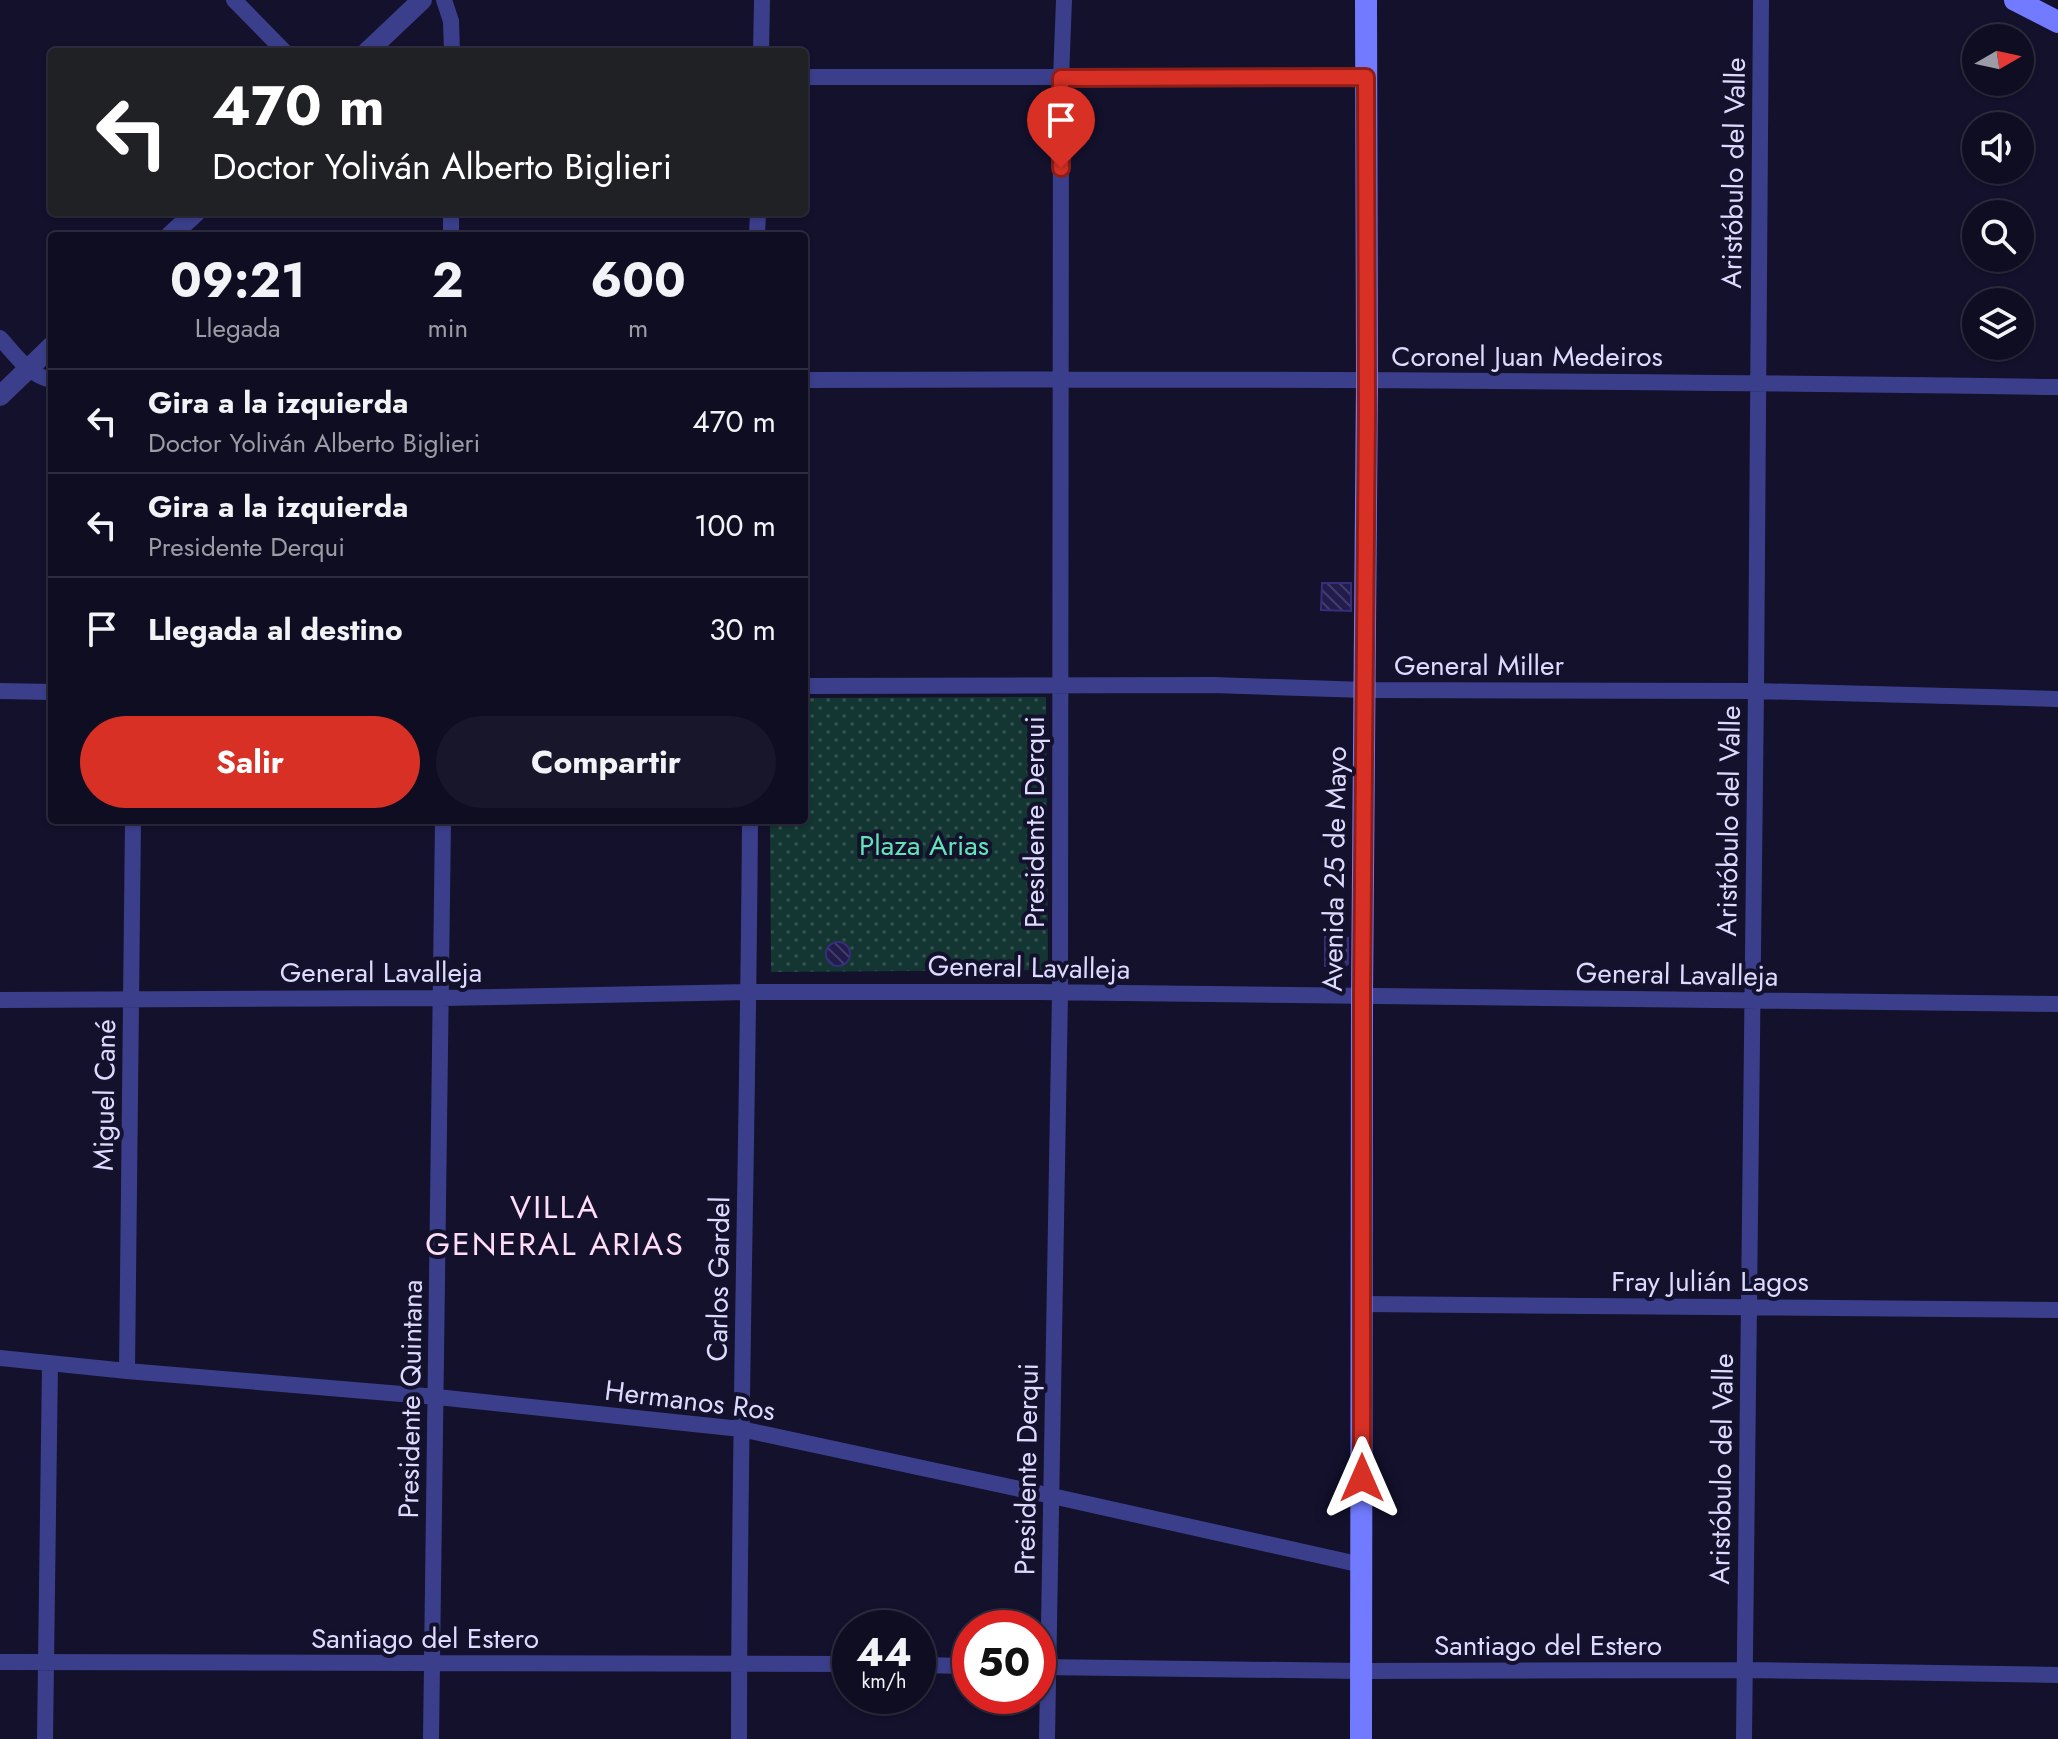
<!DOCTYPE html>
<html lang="es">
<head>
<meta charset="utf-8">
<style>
	body { margin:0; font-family:Jost,sans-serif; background:#17162a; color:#f1f3f6; height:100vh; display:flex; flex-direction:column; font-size:30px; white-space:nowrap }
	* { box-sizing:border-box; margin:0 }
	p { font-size:26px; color:#9b9ca5 }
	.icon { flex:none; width:44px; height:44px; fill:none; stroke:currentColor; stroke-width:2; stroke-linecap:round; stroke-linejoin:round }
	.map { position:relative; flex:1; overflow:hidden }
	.sheet { position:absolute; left:48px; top:232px; width:760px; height:592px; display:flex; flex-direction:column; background:#0e0d21; border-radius:8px; box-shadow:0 2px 6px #0004,0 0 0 2px #2e2d3f }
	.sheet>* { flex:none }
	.hud { position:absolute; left:48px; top:48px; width:760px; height:168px; border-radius:8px; box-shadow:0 2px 6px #0004,0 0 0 2px #2e2d3f; background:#202124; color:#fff; overflow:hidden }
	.needle { width:52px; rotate:81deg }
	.buttons { position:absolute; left:1962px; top:24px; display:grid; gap:16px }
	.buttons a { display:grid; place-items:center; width:72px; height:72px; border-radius:50%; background:#0e0d21; box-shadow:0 2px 6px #0004,0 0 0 2px #2e2d3f; font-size:40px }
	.speed { position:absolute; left:832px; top:1610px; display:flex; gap:16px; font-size:40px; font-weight:700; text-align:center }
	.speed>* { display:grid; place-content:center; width:104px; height:104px; border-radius:50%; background:#0e0d21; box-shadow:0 2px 6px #0004,0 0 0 2px #2e2d3f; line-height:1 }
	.speed small { font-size:20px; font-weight:400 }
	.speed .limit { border:12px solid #d22; background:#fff; color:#111 }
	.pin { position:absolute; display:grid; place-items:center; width:68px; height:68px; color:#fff; margin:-82px -34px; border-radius:50% 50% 50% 0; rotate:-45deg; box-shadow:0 0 8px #0007 }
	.pin .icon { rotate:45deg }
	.me { position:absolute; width:88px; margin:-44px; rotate:0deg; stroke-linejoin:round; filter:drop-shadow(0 0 6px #0008) }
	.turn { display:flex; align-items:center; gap:28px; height:168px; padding:0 32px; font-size:36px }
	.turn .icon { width:104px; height:104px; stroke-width:2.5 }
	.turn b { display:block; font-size:56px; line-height:68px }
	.eta { display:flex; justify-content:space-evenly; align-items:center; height:136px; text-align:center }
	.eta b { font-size:48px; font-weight:700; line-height:56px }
	.cta { display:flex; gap:16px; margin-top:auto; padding:16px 32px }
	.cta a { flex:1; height:92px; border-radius:48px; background:#d93025; color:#fff; font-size:32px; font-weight:700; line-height:92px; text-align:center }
	.cta a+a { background:#17162a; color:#f1f3f6 }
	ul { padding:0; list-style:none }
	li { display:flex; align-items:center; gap:24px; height:104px; padding:0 32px; border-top:2px solid #2e2d3f }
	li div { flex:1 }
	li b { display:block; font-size:30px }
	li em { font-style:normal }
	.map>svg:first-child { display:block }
	.grass { fill:url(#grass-dots) }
	.building { fill:url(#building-back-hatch); stroke:#362e7a; stroke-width:2 }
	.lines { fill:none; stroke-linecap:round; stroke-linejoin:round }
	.minor { stroke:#3b3f8b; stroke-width:16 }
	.tertiary { stroke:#3b3f8b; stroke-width:20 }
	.secondary { stroke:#727bff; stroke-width:22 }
	.route-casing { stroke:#8d1f18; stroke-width:20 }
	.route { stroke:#d93025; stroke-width:14 }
	.labels { text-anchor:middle; stroke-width:8; stroke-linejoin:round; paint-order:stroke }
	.street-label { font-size:28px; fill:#dcdbff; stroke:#13112c }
	.park-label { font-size:28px; fill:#63e3b8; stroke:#13112c }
	.quarter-label { font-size:32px; letter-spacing:2px; fill:#ffddf6; stroke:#13112c }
</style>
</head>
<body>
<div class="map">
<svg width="2058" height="1739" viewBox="0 0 2058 1739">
	<defs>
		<pattern id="grass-dots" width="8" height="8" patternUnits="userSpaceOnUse" patternTransform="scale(2)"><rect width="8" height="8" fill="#133632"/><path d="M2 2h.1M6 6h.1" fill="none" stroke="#355251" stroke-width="1.8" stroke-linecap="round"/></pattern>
		<pattern id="building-back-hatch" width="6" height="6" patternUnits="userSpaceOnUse" patternTransform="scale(2)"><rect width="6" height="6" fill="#221c4d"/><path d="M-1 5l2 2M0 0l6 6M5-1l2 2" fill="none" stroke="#423c68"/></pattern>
	</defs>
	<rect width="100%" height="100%" fill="#13112c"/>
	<path class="grass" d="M 1046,697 L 1048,970 L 771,972 L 770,820 L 804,820 L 804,698 Z"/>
	<path class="building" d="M 1322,583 L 1351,583 L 1351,611 L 1321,610 Z
		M 1325,937 L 1348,938 L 1348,964 L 1344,967 L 1325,966 Z
		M826 954a12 12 0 1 1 24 0a12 12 0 1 1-24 0Z"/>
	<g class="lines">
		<path class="minor" d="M 234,0 L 285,52
			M 444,0 L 451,21 L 452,52
			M 761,52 L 762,0
			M 804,77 L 1366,77
			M 451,236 L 451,212
			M 757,236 L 758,212
			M 0,338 C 15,354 29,376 52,380
			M 804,380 C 1222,378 1640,381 2058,387
			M 804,686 L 1213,685 L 1365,690 L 1756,691 L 2058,699
			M 0,691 L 52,692
			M 0,1000 L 441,998 L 749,992 L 1037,992 L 2058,1004
			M 1362,1304 L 2058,1310
			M 0,1358 L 127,1371 L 437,1397 L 741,1429 L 1052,1496 L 1362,1565
			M 127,1371 L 133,820
			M 0,1662 L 850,1664
			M 918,1665 L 970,1666
			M 1040,1667 L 1361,1671 L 1744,1670 L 2058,1675
			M 45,1739 L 50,1363
			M 431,1739 L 443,820
			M 739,1739 C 739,1433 748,1126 750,820
			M 1047,1739 L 1060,993 L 1061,78 L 1064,0
			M 1744,1739 L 1756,691 L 1761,0"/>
		<path class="tertiary" d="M 367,52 L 422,0
			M 170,236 L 196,212
			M 0,396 L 52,346"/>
		<path class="secondary" d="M 2015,0 L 2058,22
			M 1361,1739 L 1362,996 L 1367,381 L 1366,0"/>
	</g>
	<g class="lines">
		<defs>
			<path id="route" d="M 1061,168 L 1061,78 L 1366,77 L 1367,412 L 1362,996 L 1362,1478"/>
		</defs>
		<use href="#route" class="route-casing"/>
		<use href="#route" class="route"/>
	</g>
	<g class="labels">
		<g class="street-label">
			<text transform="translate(1733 173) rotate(-89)" y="10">Aristóbulo del Valle</text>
			<text x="1527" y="366">Coronel Juan Medeiros</text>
			<text x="1479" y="675">General Miller</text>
			<text transform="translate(1728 821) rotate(-89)" y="10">Aristóbulo del Valle</text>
			<text transform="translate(1034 822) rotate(-90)" y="10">Presidente Derqui</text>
			<text transform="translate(1334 869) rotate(-89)" y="10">Avenida 25 de Mayo</text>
			<text transform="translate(1029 967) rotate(1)" y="10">General Lavalleja</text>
			<text x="381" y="982">General Lavalleja</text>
			<text transform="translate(1677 974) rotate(1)" y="10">General Lavalleja</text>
			<text transform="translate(104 1095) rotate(-89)" y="10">Miguel Cané</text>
			<text transform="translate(718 1279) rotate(-89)" y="10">Carlos Gardel</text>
			<text x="1710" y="1291">Fray Julián Lagos</text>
			<text transform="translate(410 1399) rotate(-89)" y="10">Presidente Quintana</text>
			<text transform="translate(690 1400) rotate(7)" y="10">Hermanos Ros</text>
			<text transform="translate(1026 1469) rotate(-89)" y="10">Presidente Derqui</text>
			<text transform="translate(1721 1469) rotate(-89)" y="10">Aristóbulo del Valle</text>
			<text x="425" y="1648">Santiago del Estero</text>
			<text x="1548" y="1655">Santiago del Estero</text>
		</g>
		<g class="park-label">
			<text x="924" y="855">Plaza Arias</text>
		</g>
		<g class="quarter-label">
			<text x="555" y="1218">VILLA<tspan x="555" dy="37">GENERAL ARIAS</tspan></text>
		</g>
	</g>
</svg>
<div class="buttons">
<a><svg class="needle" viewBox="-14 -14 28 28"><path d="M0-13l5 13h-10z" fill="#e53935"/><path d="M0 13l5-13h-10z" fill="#9b9ca5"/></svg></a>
<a><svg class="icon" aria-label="sound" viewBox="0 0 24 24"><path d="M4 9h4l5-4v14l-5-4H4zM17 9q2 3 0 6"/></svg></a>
<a><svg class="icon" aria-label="search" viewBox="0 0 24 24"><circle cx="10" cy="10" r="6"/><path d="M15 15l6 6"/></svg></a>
<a><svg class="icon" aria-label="layers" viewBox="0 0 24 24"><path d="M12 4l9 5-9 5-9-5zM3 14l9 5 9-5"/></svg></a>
</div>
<div class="speed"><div>44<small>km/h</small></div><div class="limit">50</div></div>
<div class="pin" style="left:1061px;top:168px;background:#d93025"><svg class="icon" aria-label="arrive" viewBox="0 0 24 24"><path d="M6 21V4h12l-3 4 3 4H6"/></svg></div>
<svg class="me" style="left:1362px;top:1478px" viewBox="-20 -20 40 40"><path d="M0-17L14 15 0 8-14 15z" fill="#d93025" stroke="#fff" stroke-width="4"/></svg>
<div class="hud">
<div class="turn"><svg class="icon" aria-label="left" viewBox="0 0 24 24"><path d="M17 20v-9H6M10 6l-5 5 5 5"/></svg><div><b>470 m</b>Doctor Yoliván Alberto Biglieri</div></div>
</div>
<section class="sheet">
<div class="eta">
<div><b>09:21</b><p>Llegada</p></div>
<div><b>2</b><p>min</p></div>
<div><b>600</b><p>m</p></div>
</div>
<ul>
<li><svg class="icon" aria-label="left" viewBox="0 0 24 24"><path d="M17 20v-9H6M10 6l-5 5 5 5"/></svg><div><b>Gira a la izquierda</b><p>Doctor Yoliván Alberto Biglieri</p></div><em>470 m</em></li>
<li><svg class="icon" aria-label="left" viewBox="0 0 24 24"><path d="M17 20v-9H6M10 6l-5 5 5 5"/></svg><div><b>Gira a la izquierda</b><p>Presidente Derqui</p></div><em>100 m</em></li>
<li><svg class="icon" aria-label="arrive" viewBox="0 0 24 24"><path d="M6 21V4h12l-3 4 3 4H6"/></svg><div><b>Llegada al destino</b></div><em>30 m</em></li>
</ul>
<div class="cta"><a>Salir</a><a>Compartir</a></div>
</section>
</div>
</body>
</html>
